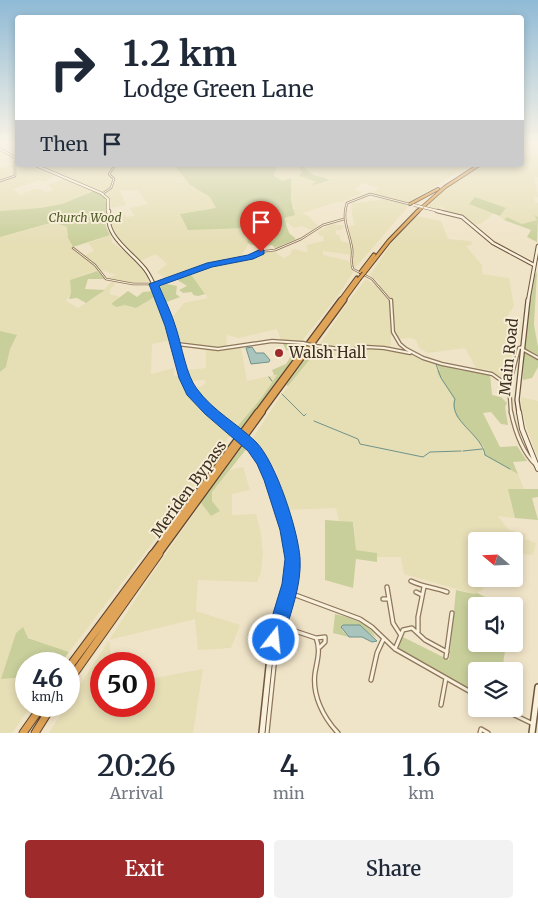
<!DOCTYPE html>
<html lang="en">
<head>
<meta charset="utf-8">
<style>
	body { margin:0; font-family:Merriweather,serif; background:#f2f2f3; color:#1f2937; height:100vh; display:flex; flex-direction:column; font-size:19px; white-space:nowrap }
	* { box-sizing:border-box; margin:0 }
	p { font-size:16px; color:#747a83 }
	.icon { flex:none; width:28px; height:28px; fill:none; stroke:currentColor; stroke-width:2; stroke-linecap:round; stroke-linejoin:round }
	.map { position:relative; height:733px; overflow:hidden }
	.side { display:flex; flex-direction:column; background:#fff; flex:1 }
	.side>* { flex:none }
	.guide { position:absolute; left:15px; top:15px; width:509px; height:152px; border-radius:5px; box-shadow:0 2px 8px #0003; background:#fff; color:#1f2937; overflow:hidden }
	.needle { width:32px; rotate:289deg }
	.fabs { position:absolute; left:468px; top:532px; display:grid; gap:10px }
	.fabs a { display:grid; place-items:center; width:55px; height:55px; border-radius:5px; background:#fff; box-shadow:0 2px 8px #0003; font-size:25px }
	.speed { position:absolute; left:15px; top:652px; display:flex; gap:10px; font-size:25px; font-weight:700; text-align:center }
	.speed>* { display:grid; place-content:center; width:65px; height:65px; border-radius:50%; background:#fff; box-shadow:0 2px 8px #0003; line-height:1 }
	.speed small { font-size:12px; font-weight:400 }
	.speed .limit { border:8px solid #d22; background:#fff; color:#111 }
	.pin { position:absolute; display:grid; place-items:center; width:42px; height:42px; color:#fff; margin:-51px -21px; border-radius:50% 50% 50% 0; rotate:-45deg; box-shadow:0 0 5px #0007 }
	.pin .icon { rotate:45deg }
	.me { position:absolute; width:55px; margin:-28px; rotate:16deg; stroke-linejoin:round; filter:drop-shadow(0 0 4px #0008) }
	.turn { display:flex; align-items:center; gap:18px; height:105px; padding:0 25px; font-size:22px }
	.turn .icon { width:65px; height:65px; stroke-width:2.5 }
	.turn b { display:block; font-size:35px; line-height:42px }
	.then { display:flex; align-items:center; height:48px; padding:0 25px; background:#0003; gap:10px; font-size:19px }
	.eta { display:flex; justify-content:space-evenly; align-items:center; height:85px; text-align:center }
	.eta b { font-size:30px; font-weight:600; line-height:35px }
	.action { display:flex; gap:10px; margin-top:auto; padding:10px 25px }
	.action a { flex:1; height:58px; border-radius:5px; background:#9e2a2b; color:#fff; font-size:20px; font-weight:600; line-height:58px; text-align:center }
	.action a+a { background:#f2f2f3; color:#1f2937 }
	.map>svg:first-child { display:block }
	.farmland { fill:#e6deb5 }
	.green { fill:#c9cf9b }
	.water { fill:#a9c4bc; stroke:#6f938a }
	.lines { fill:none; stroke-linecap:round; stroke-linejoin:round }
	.stream { stroke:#6f938a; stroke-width:1 }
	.street-far3-casing { stroke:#8d765c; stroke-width:2.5 }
	.street-far2-casing { stroke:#8d765c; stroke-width:4.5 }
	.street-far1-casing { stroke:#8d765c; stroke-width:5 }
	.street-casing { stroke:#8d765c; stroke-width:5.5 }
	.secondary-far4-casing { stroke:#6f573f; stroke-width:3 }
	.secondary-far3-casing { stroke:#6f573f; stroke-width:4.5 }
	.secondary-far2-casing { stroke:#6f573f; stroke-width:5.5 }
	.secondary-far1-casing { stroke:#6f573f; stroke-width:6 }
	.secondary-casing { stroke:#6f573f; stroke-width:8 }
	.highway-far4-casing { stroke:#5b4430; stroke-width:4 }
	.highway-far3-casing { stroke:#5b4430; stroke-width:5 }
	.highway-far2-casing { stroke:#5b4430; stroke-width:7 }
	.highway-far1-casing { stroke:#5b4430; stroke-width:8 }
	.highway-casing { stroke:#5b4430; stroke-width:9 }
	.street-far3 { stroke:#faf1dc; stroke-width:1 }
	.street-far2 { stroke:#faf1dc; stroke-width:2 }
	.street-far1 { stroke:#faf1dc; stroke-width:2.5 }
	.street { stroke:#faf1dc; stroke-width:3 }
	.secondary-far4 { stroke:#faf1dc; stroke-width:2 }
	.secondary-far3 { stroke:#faf1dc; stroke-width:2.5 }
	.secondary-far2 { stroke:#faf1dc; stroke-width:3 }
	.secondary-far1 { stroke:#faf1dc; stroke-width:4 }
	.secondary { stroke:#faf1dc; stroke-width:5 }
	.highway-far4 { stroke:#e0a458; stroke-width:2.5 }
	.highway-far3 { stroke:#e0a458; stroke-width:3 }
	.highway-far2 { stroke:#e0a458; stroke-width:4.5 }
	.highway-far1 { stroke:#e0a458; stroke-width:5.5 }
	.highway { stroke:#e0a458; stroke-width:7 }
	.street-bridge-casing { stroke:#8d765c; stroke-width:4.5; stroke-linecap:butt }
	.secondary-bridge-far1-casing { stroke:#6f573f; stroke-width:3; stroke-linecap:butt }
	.secondary-bridge-casing { stroke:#6f573f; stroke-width:6; stroke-linecap:butt }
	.highway-bridge-casing { stroke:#5b4430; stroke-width:5; stroke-linecap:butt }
	.street-bridge { stroke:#faf1dc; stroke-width:2 }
	.secondary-bridge-far1 { stroke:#faf1dc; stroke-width:2 }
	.secondary-bridge { stroke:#faf1dc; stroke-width:4 }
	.highway-bridge { stroke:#e0a458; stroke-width:3 }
	.route { fill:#1a73e8; stroke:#114b97 }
	.poi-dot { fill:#9e2a2b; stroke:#f7eed8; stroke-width:2 }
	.labels { text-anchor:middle; stroke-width:4; stroke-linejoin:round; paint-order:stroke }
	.far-park-label { font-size:12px; font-style:italic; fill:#4d5a26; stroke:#f7eed8 }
	.poi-label { font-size:15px; fill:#3d2e20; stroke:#f7eed8; text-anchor:start }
	.street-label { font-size:15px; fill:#3d2e20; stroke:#f7eed8 }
</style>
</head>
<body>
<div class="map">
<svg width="538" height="733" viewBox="0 0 538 733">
	<rect width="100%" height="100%" fill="#f0e4c8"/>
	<path class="farmland" d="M 521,154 L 538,156 L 538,177 L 534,177 L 538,197 L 534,196 L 535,202 L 538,203 L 538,217 L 535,216 L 537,220 L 522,224 L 507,217 L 504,220 L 499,217 L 506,209 L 469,204 L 494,213 L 481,224 L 474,225 L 465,217 L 443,211 L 445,208 L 440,207 L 437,210 L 428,208 L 428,205 L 452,184 L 484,165 L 521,165 Z
		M 17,161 L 18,165 L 33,165 L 42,172 L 55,176 L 44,182 L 40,180 L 13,189 L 20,195 L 34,189 L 41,189 L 45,193 L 54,190 L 48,185 L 63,179 L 94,191 L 62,204 L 40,208 L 0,211 L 0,168 L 15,164 Z
		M 43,165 L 174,165 L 190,185 L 210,197 L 216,208 L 244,228 L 249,243 L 240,258 L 216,262 L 165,279 L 157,272 L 167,264 L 156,254 L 140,261 L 111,230 L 109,217 L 124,214 L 126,217 L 134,216 L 130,208 L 148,204 L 138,190 L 120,190 L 126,205 L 111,208 L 110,201 L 107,194 L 87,185 L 44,172 L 38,166 Z
		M 277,165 L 296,165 L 302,173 L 320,182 L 314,185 L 321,182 L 326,183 L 323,177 L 306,171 L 304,165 L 403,165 L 410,167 L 415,165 L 470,165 L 408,203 L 372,193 L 379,188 L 363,183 L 354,189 L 362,193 L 342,202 L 337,202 L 302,213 L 309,216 L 318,226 L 312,231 L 302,226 L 294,228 L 288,223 L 285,223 L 284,218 L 295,209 L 291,200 L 290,178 L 282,181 L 274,176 Z
		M 389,199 L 406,204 L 407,208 L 355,268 L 352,261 L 353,255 L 323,251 L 323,255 L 349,261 L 353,273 L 336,298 L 302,341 L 281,340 L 277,329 L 239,338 L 226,335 L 227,347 L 219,348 L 206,348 L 180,341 L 171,319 L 184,303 L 208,298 L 190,273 L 219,264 L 253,257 L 261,253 L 274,251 L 283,258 L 290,255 L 292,250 L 295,249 L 305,252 L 308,251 L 306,245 L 324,241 L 323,236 L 320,236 L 317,232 L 332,224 L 344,226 L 341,230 L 336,230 L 336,235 L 339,235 L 341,241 L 352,244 L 348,227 L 354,225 L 351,206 L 353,203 Z
		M 416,216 L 441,221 L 448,239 L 470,241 L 473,244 L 466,246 L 482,265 L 482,274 L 509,278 L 514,306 L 507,317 L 518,323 L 516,353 L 508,365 L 505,380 L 489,370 L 476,368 L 465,348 L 428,353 L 419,348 L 416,340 L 411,338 L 398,339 L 396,335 L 391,336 L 391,349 L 435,362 L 440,370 L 440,379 L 445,382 L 454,399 L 461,422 L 484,447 L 483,453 L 487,457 L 518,474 L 524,489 L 509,489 L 515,518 L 498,516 L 509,530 L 526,534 L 525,539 L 536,543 L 533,555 L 522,554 L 514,560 L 514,541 L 476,541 L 476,579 L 484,579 L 483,590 L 474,594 L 404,574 L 401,557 L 377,557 L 377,553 L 356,550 L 354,523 L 339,521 L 336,508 L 283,510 L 277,491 L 277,473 L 275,468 L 265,459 L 251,441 L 281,395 L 316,352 L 346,353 L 349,351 L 320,344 L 346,305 L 366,279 L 376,286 L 381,284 L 370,275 L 397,235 Z
		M 55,222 L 67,227 L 68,238 L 73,247 L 72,249 L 81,257 L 94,251 L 88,243 L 110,235 L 112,239 L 112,243 L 122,249 L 140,266 L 149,281 L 134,283 L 110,279 L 107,278 L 116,275 L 101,270 L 91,272 L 70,280 L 71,292 L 66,301 L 78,308 L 99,295 L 111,282 L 116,283 L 110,290 L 110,294 L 120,297 L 117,307 L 125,305 L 136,308 L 156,296 L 172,340 L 152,344 L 151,374 L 174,368 L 174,376 L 181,375 L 185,387 L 194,400 L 232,433 L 160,533 L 69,652 L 16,633 L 1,679 L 16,678 L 26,671 L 26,706 L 31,706 L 12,733 L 0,733 L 0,372 L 6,367 L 10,349 L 17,336 L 0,331 L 0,237 Z
		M 241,347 L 247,381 L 278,374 L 262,397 L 236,428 L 209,405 L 193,389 L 202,386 L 206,383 L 205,380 L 189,381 L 186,370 L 206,368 L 206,349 L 226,350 Z
		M 521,397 L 538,401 L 538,458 L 526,426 L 522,410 Z
		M 243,467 L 250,490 L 232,494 L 232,515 L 256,514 L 261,534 L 263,554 L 261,572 L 257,582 L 198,580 L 196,611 L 240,625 L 231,648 L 198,650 L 195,619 L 109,640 L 112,664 L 101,664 L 101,706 L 144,706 L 144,680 L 203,669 L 193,733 L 49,733 L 66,706 L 69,706 L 69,702 L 150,577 L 201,503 L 211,516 L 220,511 L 212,501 L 212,492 L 230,470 Z"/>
	<path class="green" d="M 174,165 L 277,165 L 274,176 L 282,181 L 291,178 L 291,200 L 295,215 L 284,218 L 289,233 L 296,239 L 275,248 L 272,245 L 262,246 L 260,244 L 252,245 L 248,243 L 244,228 L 188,230 L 180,214 L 216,208 L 210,197 L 190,185 Z
		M 296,165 L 304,165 C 309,177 320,175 330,180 L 314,185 L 312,184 L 317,182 L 299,176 L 302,172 Z
		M 94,191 C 115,201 103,207 105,223 C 106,227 108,231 110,235 L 73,247 L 68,238 L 67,227 L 54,222 L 0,237 L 0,211 L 40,208 L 62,204 Z
		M 475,197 L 506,208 L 500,216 L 469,204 Z
		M 534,215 L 538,217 L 537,242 L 527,237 L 531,230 L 504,220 L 507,217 L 522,224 L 537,220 Z
		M 97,271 L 105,279 L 88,279 L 85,289 L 105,290 L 86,303 L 77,298 L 69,299 L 71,292 L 70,280 Z
		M 537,272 L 534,325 L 538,347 L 538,367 L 532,378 L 523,380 C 524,361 526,283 537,272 Z
		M 190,273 L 205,294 L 198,296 L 193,295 L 192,292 L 183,293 L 179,290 L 187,286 L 176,279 Z
		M 167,284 L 177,286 L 176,294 L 180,297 L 164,303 L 158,287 Z
		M 128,291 L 137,297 L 143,292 L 154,291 L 156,296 L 136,308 L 125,305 L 117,307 L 111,304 Z
		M 0,331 L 17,335 L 10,349 L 6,367 L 0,372 Z
		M 282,342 L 304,346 L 240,431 L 236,428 L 262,397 L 277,375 L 274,375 L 272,370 L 286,364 L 294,351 L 286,350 Z
		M 314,347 L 333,351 L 316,352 L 288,386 L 286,385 Z
		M 435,362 L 459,370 L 490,374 L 492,395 L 501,397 L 507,403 L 505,407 L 508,425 L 501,424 L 491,412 L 483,413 L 500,447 L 517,446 L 527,461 L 513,462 L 518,474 L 484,455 L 484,447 L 456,416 L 453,405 L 454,399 L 438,374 L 437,371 L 440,370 Z
		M 243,442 L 248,447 L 212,492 L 212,501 L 220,511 L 211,516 L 201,503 L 205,495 Z
		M 508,489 L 538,489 L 538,497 L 532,498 L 538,520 L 515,518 Z
		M 325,520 L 353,522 L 356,550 L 377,553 L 377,562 L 356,559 L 353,588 L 325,580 Z
		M 456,590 L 474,594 L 477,593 L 503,606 L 476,606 L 476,644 L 506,644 L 502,671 L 493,671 L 481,665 L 479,671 L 476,671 L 472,691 L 400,650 L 398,647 L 401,636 L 449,660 Z
		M 335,614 C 350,618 369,622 376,638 C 359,625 363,628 343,625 L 342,630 L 349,637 L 333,633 Z
		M 23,627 L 28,638 L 69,652 L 60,664 L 26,664 L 26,671 L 16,678 L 1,679 L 16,633 Z"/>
	<path class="water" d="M 252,347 L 256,353 L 264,353 L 270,360 L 269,362 L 251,364 L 246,348 Z
		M 343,625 L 360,625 L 377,641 L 372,642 L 362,637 L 349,637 L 341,627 Z"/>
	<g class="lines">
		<path class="stream" d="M 436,364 L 441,378 L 455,399 C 448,421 482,434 485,455 L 510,469
			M 269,377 L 272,381
			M 282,394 L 304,416 L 306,414
			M 314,421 L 358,439 L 360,444 L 423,457 L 430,452 L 461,451
			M 463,451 L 482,449"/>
		<defs>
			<path id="street-far3" d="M 0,181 L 15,176 L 15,162 L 18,161
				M 102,194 L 111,188 L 114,179 L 109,174 L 115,165
				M 73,248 L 95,265 L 106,279 L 133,284 L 154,284 L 221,262 L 250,257 L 258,252 L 275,250 L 301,239 L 323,225 L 344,219
				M 391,301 L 372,279 L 353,269 C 350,262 353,256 352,249 C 350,233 341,220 347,203 L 370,194 L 409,204"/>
			<path id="street-far2" d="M 391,300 L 393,332 L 400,344 L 406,349 L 423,358 L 442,364 L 492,374 L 509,386
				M 177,344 L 218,349 L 272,341 L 303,343
				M 316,346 L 349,350 L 367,347 L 384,348 L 410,353
				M 522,349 L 538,358
				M 511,413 L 509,386 L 519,348 L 523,347"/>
			<path id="street-far1" d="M 511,412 C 515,431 522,452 536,465"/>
			<path id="street" d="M 411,581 C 423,587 434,587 447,592
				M 387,587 L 393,623 L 400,634
				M 416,592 L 422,595
				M 290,593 L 360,619 L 372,627 L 395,649 L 476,695
				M 383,599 L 389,599
				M 283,627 L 316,638 C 321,650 317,661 315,673 C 312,695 323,717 338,733
				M 418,632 L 418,617 L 424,587
				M 316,638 L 325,637 L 325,642 L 320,647
				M 395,649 L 403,630 L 412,628 L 425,640 L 447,652
				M 446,657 L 452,613
				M 371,680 L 377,653 L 383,640
				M 441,705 L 446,678
				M 502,709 L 531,723
				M 267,733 L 274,666 L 292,594
				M 480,733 L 481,729 L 488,733"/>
			<path id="secondary-far4" d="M 0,149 L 18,159
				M 35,165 L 101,193 L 108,199 L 108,212
				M 422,207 L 442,212"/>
			<path id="secondary-far3" d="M 109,211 C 104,237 130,250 145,269 C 152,278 156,290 161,301
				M 437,211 L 462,217 L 493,243 L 534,265
				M 528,301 L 538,246"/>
			<path id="secondary-far2" d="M 160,300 L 177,344 L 188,386 L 198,399 L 215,413
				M 519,413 L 517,400 L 528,300"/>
			<path id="secondary-far1" d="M 213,412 L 236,432
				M 519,412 L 522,429 L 538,469
				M 246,440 C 251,446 257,451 261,458 C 276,485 286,524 291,555"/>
			<path id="secondary" d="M 262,733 L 270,657 L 290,584 L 291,554
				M 532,733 L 538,687"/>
			<path id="highway-far4" d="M 521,142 L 523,141
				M 410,204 L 438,189
				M 417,212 L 445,187 L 479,165"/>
			<path id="highway-far3" d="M 361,272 L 374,255
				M 364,273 L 389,241 L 418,211
				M 340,301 L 357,278
				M 343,301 L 359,279"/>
			<path id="highway-far2" d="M 257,413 L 341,300
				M 261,413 L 344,300"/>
			<path id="highway-far1" d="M 152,555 L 258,412
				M 158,555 L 262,412"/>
			<path id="highway" d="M 69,667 L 153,554
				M 69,681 L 159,554
				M 23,733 L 42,706
				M 35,733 L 52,706"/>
		</defs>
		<use href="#street-far3" class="street-far3-casing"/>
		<use href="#street-far2" class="street-far2-casing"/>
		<use href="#street-far1" class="street-far1-casing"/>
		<use href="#street" class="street-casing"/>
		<use href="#secondary-far4" class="secondary-far4-casing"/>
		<use href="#secondary-far3" class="secondary-far3-casing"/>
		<use href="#secondary-far2" class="secondary-far2-casing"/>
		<use href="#secondary-far1" class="secondary-far1-casing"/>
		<use href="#secondary" class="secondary-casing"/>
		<use href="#highway-far4" class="highway-far4-casing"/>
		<use href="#highway-far3" class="highway-far3-casing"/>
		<use href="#highway-far2" class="highway-far2-casing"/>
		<use href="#highway-far1" class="highway-far1-casing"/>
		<use href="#highway" class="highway-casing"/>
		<use href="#street-far3" class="street-far3"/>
		<use href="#street-far2" class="street-far2"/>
		<use href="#street-far1" class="street-far1"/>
		<use href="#street" class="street"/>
		<use href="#secondary-far4" class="secondary-far4"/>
		<use href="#secondary-far3" class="secondary-far3"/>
		<use href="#secondary-far2" class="secondary-far2"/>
		<use href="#secondary-far1" class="secondary-far1"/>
		<use href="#secondary" class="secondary"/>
		<use href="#highway-far4" class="highway-far4"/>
		<use href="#highway-far3" class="highway-far3"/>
		<use href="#highway-far2" class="highway-far2"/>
		<use href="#highway-far1" class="highway-far1"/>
		<use href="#highway" class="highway"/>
		<defs>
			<path id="street-bridge" d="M 303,343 L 316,346"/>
			<path id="secondary-bridge-far1" d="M 414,205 L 422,207"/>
			<path id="secondary-bridge" d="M 236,432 L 246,440"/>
			<path id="highway-bridge" d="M 359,279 L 364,273"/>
		</defs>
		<use href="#street-bridge" class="street-bridge-casing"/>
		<use href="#secondary-bridge-far1" class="secondary-bridge-far1-casing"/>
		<use href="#secondary-bridge" class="secondary-bridge-casing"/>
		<use href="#highway-bridge" class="highway-bridge-casing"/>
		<use href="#street-bridge" class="street-bridge"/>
		<use href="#secondary-bridge-far1" class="secondary-bridge-far1"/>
		<use href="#secondary-bridge" class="secondary-bridge"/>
		<use href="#highway-bridge" class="highway-bridge"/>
	</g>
	<linearGradient id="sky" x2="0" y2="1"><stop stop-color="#8fbad6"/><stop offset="0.58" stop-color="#f8f3e6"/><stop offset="1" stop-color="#f8f3e6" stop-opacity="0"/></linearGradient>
	<rect width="538" height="243" fill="url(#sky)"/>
	<path class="route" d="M 261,249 L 264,250 L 264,254 L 253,259 L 212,267 L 159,286 C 165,300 172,314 176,328 C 182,346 186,375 197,389 C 213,411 238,424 256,442 C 276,462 298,530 300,558 C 302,585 290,614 283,640 L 280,646 L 274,649 L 268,646 L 265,640 L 282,584 L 285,559 L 280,530 L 264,480 L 257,464 L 248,451 L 205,414 L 187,395 L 179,378 L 165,326 L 149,284 L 207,263 L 248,255 Z"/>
	<circle class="poi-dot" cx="279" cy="353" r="5"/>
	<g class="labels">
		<g class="far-park-label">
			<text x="85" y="222">Church Wood</text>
		</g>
		<g class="poi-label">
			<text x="289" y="358">Walsh Hall</text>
		</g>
		<g class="street-label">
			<text transform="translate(509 357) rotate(-84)" y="5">Main Road</text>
			<text transform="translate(189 489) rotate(-54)" y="5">Meriden Bypass</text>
		</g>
	</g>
</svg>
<div class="fabs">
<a><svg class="needle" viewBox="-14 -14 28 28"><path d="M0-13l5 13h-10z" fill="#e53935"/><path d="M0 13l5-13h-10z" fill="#747a83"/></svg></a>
<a><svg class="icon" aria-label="sound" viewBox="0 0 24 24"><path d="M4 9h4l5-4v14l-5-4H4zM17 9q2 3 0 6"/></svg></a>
<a><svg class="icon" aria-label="layers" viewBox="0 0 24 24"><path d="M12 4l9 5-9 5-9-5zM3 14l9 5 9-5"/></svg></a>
</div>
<div class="speed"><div>46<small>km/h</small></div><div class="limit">50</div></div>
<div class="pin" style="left:261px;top:252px;background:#d93025"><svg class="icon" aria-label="arrive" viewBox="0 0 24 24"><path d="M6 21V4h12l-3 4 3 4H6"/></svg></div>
<svg class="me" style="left:274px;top:640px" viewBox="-20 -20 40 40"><circle r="17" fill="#1a73e8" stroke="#fff" stroke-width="3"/><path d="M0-11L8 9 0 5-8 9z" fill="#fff"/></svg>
<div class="guide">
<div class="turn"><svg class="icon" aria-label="right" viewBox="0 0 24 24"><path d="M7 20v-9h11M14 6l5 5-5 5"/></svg><div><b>1.2 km</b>Lodge Green Lane</div></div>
<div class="then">Then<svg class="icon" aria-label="arrive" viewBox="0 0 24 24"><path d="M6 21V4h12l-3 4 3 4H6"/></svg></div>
</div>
</div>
<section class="side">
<div class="eta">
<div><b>20:26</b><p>Arrival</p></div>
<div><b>4</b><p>min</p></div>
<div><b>1.6</b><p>km</p></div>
</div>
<div class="action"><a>Exit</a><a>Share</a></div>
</section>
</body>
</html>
